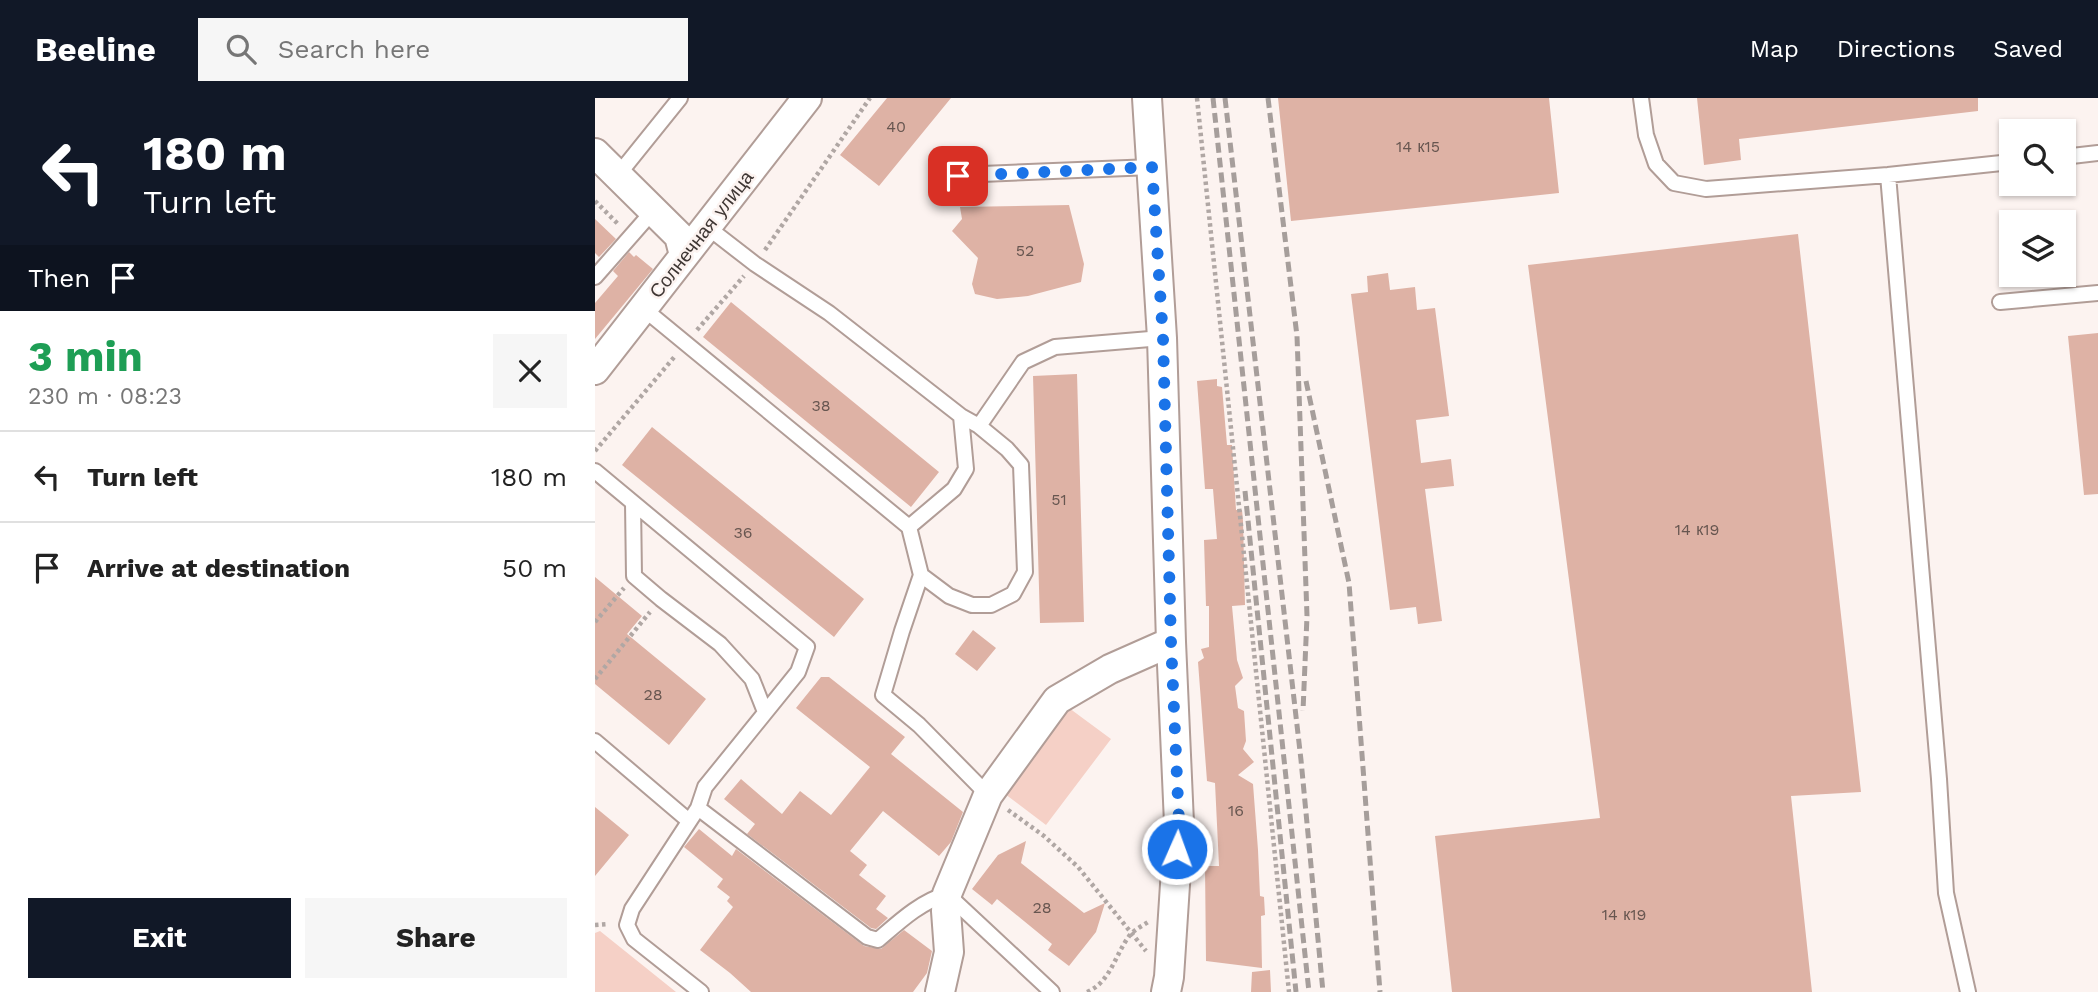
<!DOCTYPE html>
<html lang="en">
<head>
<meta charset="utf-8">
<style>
	body { margin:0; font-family:"Work Sans",sans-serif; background:#f6f6f6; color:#222; height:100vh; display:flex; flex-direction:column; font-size:26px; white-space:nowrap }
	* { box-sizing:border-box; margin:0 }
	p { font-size:23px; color:#767676 }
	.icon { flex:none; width:38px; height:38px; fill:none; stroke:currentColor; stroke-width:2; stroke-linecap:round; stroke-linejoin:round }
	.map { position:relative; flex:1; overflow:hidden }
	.sheet { display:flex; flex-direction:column; background:#fff; width:595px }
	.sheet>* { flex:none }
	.banner { background:#111827; color:#fff; overflow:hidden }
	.controls { position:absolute; left:1404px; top:21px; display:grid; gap:14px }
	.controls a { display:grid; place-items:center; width:77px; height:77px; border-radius:0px; background:#fff; box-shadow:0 2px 5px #0004; font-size:35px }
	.pin { position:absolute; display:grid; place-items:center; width:60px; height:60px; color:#fff; margin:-30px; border-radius:14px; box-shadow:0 4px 10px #0006 }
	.me { position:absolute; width:77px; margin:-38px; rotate:2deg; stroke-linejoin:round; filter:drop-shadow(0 0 5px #0008) }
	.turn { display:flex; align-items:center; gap:24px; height:147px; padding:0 28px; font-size:32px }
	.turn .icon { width:91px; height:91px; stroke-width:2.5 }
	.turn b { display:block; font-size:49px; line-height:60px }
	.then { display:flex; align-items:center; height:66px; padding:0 28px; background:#0003; gap:14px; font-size:26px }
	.round { display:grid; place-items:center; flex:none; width:74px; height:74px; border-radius:0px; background:#f6f6f6 }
	.head { display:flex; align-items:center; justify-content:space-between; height:119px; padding:0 28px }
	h1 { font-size:42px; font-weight:700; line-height:52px; color:#1e9e55 }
	.cta { display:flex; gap:14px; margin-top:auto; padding:14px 28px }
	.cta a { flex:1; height:80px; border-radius:0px; background:#111827; color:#fff; font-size:28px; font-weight:700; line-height:80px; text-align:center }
	.cta a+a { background:#f6f6f6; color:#222 }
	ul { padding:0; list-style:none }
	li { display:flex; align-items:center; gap:21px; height:91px; padding:0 28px; border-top:2px solid #e0e0e0 }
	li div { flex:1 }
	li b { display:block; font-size:26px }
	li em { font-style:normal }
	header { display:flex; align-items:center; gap:42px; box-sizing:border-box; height:98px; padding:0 35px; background:#111827; color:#fff }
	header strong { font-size:33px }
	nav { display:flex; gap:38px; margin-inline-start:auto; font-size:24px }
	.search { width:490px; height:63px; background:#f6f6f6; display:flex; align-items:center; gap:18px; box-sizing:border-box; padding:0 24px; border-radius:0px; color:#767676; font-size:26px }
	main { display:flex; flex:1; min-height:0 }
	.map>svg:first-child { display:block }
	.green { fill:#f5d0c6 }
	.building { fill:#deb2a5 }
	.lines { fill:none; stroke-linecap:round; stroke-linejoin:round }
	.lane-casing { stroke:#b19d97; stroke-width:18 }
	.street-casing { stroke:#b19d97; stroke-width:32 }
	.path { stroke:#b0a7a4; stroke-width:4.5; stroke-dasharray:3.5 3.5; stroke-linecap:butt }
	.lane { stroke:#fff; stroke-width:14 }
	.street { stroke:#fff; stroke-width:28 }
	.rail { stroke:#a69e9b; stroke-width:5; stroke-dasharray:10 5; stroke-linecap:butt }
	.route { stroke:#1a73e8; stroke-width:12; stroke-dasharray:0 21.6 }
	.labels { text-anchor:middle; stroke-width:5; stroke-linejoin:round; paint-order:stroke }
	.number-label { font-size:16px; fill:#675650 }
	.street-label { font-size:19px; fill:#3f3734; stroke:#fcf3f0 }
</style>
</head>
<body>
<header>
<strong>Beeline</strong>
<div class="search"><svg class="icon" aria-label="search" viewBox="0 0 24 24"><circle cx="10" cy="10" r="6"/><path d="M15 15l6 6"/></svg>Search here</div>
<nav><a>Map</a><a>Directions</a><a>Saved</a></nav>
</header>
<main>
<section class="sheet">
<div class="banner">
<div class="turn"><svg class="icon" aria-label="left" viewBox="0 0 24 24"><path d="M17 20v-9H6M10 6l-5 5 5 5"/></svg><div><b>180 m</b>Turn left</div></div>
<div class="then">Then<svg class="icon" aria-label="arrive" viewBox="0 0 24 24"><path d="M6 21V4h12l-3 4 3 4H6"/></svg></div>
</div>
<div class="head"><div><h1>3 min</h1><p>230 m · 08:23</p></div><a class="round"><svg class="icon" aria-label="close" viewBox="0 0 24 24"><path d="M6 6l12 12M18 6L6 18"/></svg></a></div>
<ul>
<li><svg class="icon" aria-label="left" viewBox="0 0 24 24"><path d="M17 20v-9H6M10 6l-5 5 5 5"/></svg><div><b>Turn left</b></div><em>180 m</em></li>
<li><svg class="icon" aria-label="arrive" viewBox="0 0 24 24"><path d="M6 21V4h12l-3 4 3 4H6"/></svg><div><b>Arrive at destination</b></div><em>50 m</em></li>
</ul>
<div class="cta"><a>Exit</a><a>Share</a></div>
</section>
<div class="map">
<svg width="1503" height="894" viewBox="0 0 1503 894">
	<rect width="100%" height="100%" fill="#fcf3f0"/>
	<path class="green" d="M 474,610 L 516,641 L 451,727 L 410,696 Z
		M 5,833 L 81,894 L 0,894 L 0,835 Z"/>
	<path class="building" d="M 292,0 L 356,0 L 284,88 L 245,57 Z
		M 683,0 L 954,0 L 964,95 L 696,123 Z
		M 1102,0 L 1383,0 L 1383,13 L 1144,41 L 1146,62 L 1109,67 Z
		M 474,107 L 489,166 L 486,184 L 433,198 L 402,201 L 380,196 L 377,186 L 383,160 L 357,133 L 367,121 L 365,109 Z
		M 0,121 L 21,141 L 4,159 L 0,155 Z
		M 1203,136 L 1266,694 L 1196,698 L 1217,894 L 857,894 L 840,738 L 1005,720 L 933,167 Z
		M 34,154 L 39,159 L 41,157 L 58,171 L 0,241 L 0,205 L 23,178 L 18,173 Z
		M 793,175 L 795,192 L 820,189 L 822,212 L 840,210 L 854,318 L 821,322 L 826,365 L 856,361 L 859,388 L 830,391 L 847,523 L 823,526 L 821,509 L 795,512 L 756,196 L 773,194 L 772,178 Z
		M 136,204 L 344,374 L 316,409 L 108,239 Z
		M 1503,235 L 1503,396 L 1489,397 L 1473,238 Z
		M 482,276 L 489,524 L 445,525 L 438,278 Z
		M 622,281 L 622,288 L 627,289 L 632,347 L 637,347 L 641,412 L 647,412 L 648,423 L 650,507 L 637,508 L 642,562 L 648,580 L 640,588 L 643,610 L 649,613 L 651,643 L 648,651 L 659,664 L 643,677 L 658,686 L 663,752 L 665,798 L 669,799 L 670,817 L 666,818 L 667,870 L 611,863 L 610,768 L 624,768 L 620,685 L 612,683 L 603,564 L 609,560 L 606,551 L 614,549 L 614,508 L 611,508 L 609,442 L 622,441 L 618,391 L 610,391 L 602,283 Z
		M 57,329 L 269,501 L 239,539 L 27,367 Z
		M 0,479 L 47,518 L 32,536 L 111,601 L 74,647 L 0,586 Z
		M 378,532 L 401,550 L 382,573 L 360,556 Z
		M 226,579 L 234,579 L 310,639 L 296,656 L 368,714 L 356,744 L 344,758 L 288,713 L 255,753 L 272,767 L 264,777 L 291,798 L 281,811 L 293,820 L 281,831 L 276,830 L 152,736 L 160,726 L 129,701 L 146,681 L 187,716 L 205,693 L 236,717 L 275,669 L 201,610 Z
		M 0,709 L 34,737 L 0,778 Z
		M 104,731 L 137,758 L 141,751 L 269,848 L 286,851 L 309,832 L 337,853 L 332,875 L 318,894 L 156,894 L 135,875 L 105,852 L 138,809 L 132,803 L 135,799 L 122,789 L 128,781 L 89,749 Z
		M 431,743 L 426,765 L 489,815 L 510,805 L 501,834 L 474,868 L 453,852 L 457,846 L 402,801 L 397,807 L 377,791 L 403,757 Z
		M 675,872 L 676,894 L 656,894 L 657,874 Z"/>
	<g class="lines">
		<defs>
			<path id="lane" d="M 1046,0 L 1051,37 L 1061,66 L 1079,85 L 1111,91 L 1293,77 L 1416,64
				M 1468,59 L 1503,55
				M 23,77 L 85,0
				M 363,77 L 557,69
				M 1293,77 L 1344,681 L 1351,795 L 1373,894
				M 0,179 L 58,113
				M 1405,204 L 1503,195
				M 49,211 L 314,429 L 326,477 L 354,498 L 377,507 L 396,507 L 418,496 L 430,474 L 426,367 L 412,351 L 384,328 L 366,318 L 234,215 L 160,166 L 111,128
				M 384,328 L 428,264 L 460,249 L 567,240
				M 0,373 L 212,549 L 203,574 L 110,689 L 103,710
				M 38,405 L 39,478 L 66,501 L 125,546 L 157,581 L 170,614
				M 314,429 L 359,391 L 371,371 L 366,318
				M 326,477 L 307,533 L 288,597 L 324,627 L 393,697
				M 0,643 L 94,723
				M 106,894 L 39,841 L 32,827 L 37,811 L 103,710 L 272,839 L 283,842 C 304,824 325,804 352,796 L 457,894"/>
			<path id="street" d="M 552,0 L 567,240 L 576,544 L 584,725 L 574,879 L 571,894
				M 0,55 L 84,138 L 89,157
				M 0,272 L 212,0
				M 345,894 L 354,854 L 351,813 L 352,796 L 393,697 L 462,602 L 515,571 L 576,544"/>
		</defs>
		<use href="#lane" class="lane-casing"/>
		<use href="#street" class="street-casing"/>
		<path class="path" d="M 602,0 L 694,894
			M 0,103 L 24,127
			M 170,152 L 275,0
			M 102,232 L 149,178
			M 0,353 L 81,257
			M 0,524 L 29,490
			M 0,581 L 55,514
			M 413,712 L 449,738 L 483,769 L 551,853
			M 0,827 L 13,826
			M 492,894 C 516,884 520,856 535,837 C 539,832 547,828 553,824"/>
		<use href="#lane" class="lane"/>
		<use href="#street" class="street"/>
		<path class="rail" d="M 618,0 L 714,894
			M 630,0 L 706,662 L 728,894
			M 673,0 L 702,238 L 712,518 L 708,613
			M 711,283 L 754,485 L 785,894
			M 650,393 L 701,894"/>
	</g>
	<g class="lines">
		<path class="route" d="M 363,78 L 557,69 L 568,240 L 576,544 L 584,725 L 582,751"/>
	</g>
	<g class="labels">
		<g class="number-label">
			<text x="301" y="34">40</text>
			<text x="823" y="54">14 к15</text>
			<text x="430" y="158">52</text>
			<text x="226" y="313">38</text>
			<text x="464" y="407">51</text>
			<text x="1102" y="437">14 к19</text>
			<text x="148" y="440">36</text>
			<text x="58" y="602">28</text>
			<text x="641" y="718">16</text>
			<text x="447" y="815">28</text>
			<text x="1029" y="822">14 к19</text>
		</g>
		<g class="street-label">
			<text transform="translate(106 136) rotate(-52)" y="7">Солнечная улица</text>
		</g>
	</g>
</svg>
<div class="controls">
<a><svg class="icon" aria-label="search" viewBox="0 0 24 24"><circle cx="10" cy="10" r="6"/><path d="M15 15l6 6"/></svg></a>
<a><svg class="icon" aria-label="layers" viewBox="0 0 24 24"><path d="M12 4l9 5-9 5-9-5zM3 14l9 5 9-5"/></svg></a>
</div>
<div class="pin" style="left:363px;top:78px;background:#d93025"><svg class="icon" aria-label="arrive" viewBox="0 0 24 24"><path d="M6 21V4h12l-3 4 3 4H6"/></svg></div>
<svg class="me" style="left:582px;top:751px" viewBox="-20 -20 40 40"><circle r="17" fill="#1a73e8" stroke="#fff" stroke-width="3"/><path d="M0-11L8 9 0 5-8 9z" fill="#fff"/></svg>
</div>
</main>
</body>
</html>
